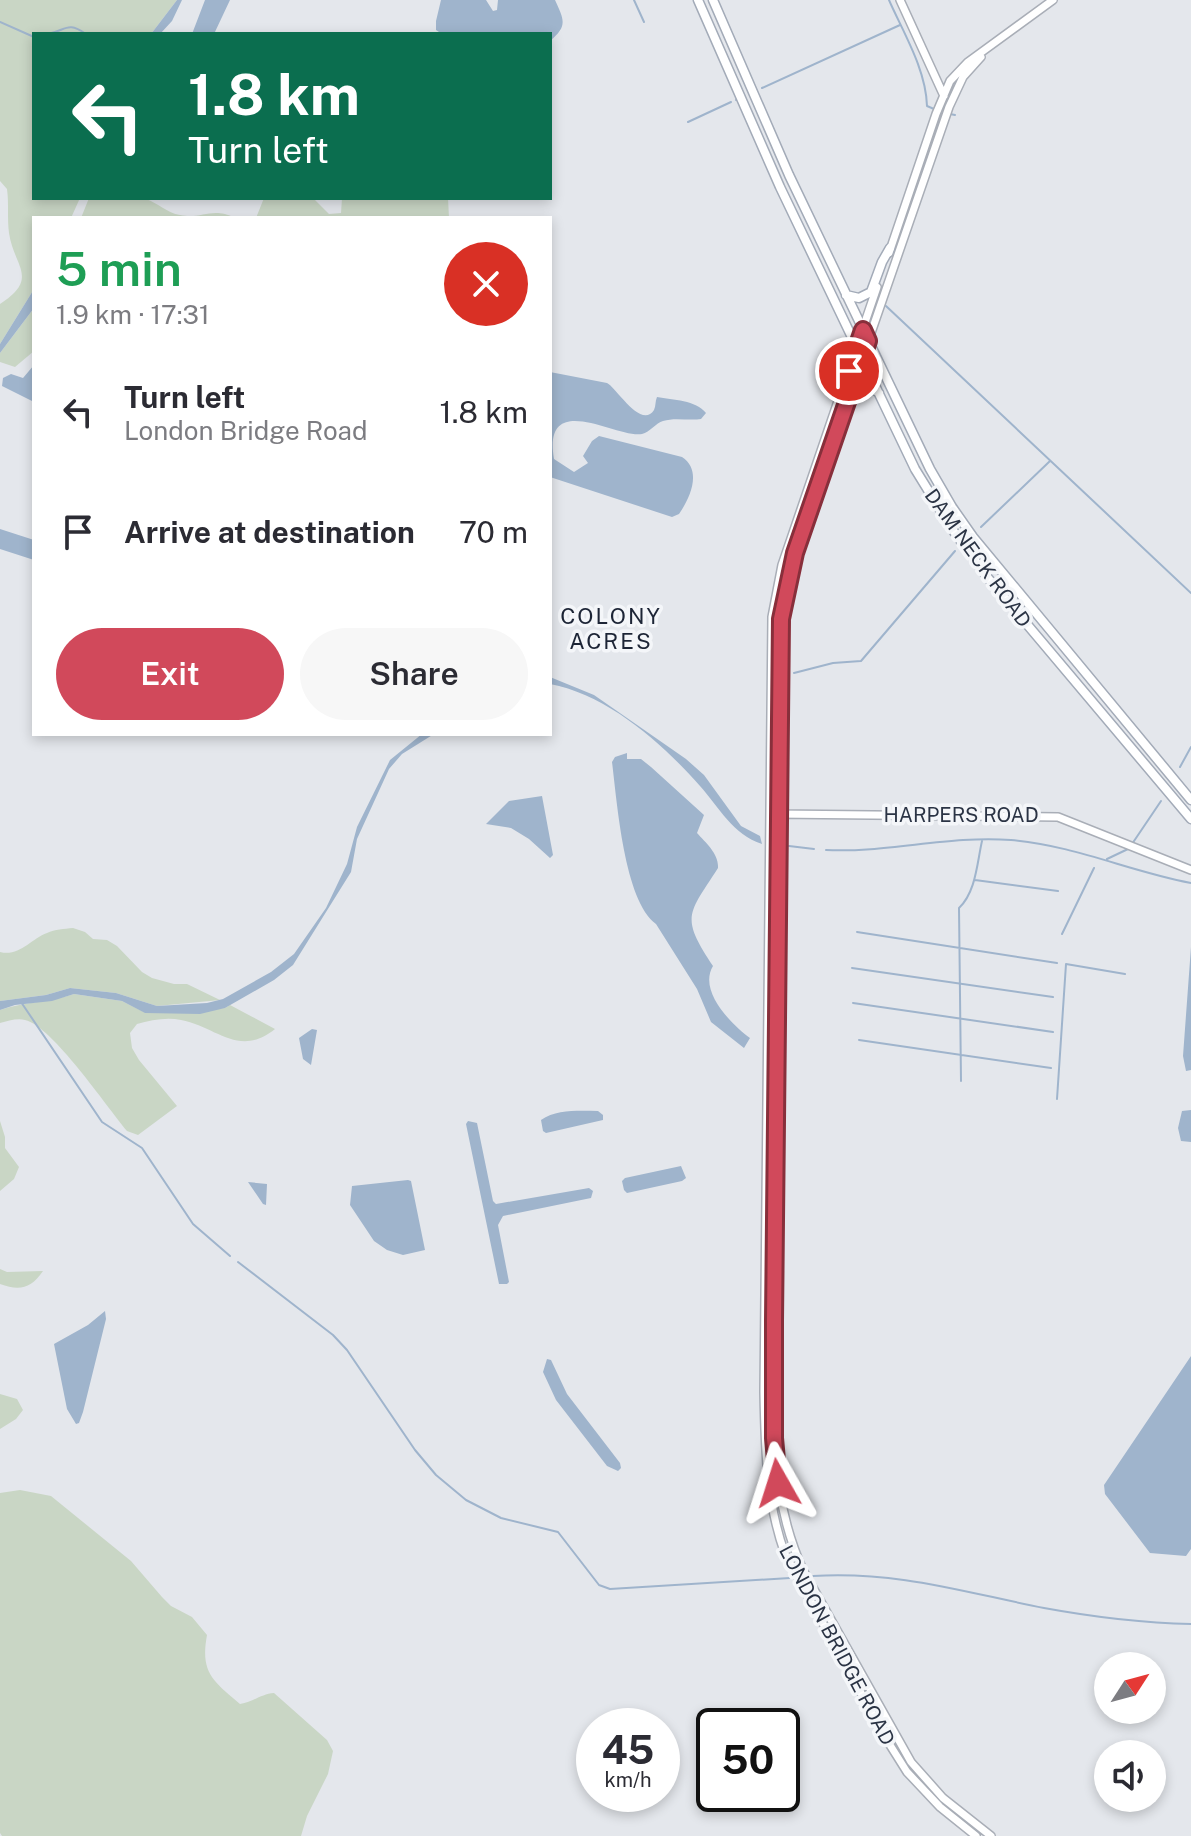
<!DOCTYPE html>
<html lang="en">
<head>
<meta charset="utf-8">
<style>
	body { margin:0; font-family:"Public Sans",sans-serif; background:#f7f7f7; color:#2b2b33; height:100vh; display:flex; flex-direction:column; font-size:30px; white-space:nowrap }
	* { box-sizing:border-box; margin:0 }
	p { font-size:26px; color:#7c7c81 }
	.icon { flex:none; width:44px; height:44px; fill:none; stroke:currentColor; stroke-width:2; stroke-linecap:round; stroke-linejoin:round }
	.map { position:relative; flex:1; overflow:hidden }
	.panel { position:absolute; left:32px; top:216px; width:520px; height:520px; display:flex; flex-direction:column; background:#fff; border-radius:0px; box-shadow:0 4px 12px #0003 }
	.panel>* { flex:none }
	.hud { position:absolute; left:32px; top:32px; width:520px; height:168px; border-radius:0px; box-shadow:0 4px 12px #0003; background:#0b6e4f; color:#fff; overflow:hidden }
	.needle { width:52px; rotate:54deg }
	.fabs { position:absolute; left:1094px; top:1652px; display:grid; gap:16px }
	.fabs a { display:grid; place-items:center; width:72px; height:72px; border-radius:50%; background:#fff; box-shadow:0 4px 12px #0003; font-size:40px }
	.speed { position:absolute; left:576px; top:1708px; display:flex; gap:16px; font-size:40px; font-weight:700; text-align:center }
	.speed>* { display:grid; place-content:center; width:104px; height:104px; border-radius:50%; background:#fff; box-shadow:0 4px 12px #0003; line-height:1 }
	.speed small { font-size:20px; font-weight:400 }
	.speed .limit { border:4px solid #111; border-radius:12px; background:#fff; color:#111 }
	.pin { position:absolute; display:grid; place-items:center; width:68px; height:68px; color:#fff; margin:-34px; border:4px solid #fff; border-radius:50%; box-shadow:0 2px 8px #0007 }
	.me { position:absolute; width:88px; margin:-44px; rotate:354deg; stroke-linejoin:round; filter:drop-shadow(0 0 6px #0008) }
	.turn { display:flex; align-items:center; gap:28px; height:168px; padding:0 24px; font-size:36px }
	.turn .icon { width:104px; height:104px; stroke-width:2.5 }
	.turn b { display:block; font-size:56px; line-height:68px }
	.round { display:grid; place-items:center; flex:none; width:84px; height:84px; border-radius:42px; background:#f7f7f7 }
	.head { display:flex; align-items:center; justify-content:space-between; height:136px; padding:0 24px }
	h1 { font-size:48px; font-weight:600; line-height:60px; color:#1e9e55 }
	.cta { display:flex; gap:16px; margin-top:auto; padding:16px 24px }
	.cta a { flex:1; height:92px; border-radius:48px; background:#d1495b; color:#fff; font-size:32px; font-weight:600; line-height:92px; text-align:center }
	.cta a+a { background:#f7f7f7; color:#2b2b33 }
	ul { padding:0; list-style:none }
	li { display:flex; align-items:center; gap:24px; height:120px; padding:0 24px }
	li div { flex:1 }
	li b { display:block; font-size:30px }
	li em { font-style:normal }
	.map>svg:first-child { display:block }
	.green { fill:#c9d6c5 }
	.water { fill:#9fb4cc }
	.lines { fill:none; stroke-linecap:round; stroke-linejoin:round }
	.stream { stroke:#9fb4cc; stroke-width:2 }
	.secondary-casing { stroke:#a9aeb7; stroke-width:10 }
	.primary-casing { stroke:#a3abb8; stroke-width:11 }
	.secondary { stroke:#fff; stroke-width:7 }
	.primary { stroke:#fff; stroke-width:8 }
	.route-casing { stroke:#882f3b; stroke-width:20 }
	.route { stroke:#d1495b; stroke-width:14 }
	.labels { text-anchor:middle; stroke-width:7; stroke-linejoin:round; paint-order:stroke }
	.street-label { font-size:20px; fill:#2b3445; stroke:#f4f6f9 }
	.neighbourhood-label { font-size:22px; letter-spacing:2px; fill:#1d2536; stroke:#f4f6f9 }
</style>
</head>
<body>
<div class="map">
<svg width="1191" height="1836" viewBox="0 0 1191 1836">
	<rect width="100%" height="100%" fill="#e4e7ec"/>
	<path class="green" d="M 0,0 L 177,0 L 151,34 L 34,34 L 34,198 L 80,198 L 71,218 L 34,218 L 34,289 L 0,344 L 0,304 C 40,278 14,267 9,233 C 7,218 9,204 7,189 L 0,181 Z
		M 89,198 C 106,198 130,194 146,199 C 158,203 167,213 180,215 C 201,220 212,206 235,218 L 81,218 Z
		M 264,198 L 313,198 L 329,214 L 341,213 L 342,198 L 448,198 L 449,218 L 256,218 Z
		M 34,308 L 34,351 L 15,367 L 0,362 L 0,353 Z
		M 73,928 L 85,932 L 93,939 L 107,940 L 117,946 L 142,972 L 152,978 L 174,984 L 187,984 L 220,1000 L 157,1006 L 116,993 L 70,988 L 46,995 L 0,1001 L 0,952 C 19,957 31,939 47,933 C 55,929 64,929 73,928 Z
		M 74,994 L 122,1001 L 146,1013 L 225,1008 L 230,1005 L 275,1029 C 239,1058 217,1027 181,1020 C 167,1017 151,1020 137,1024 L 130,1033 L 132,1048 L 139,1060 L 177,1106 L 138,1135 L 127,1131 C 107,1107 52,1026 25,1020 C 17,1018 8,1021 0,1023 L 0,1010 C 24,1002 50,1002 74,994 Z
		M 0,1121 L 5,1137 L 5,1148 L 19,1167 L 14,1179 L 0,1191 Z
		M 0,1269 L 7,1272 L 43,1271 C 31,1289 19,1291 0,1284 Z
		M 0,1394 L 17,1399 L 23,1410 L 16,1419 L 0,1429 Z
		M 20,1490 L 51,1496 L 131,1561 L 162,1597 L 171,1606 L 192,1617 L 207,1635 C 200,1673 213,1681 240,1704 C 253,1702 261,1694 274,1693 L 327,1740 L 333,1751 L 328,1774 L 307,1816 L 301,1836 L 2,1836 L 0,1833 L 0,1493 Z"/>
	<path class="water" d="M 177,0 L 182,0 L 172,21 L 160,34 L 151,34 Z
		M 205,0 L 230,0 L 214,34 L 192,34 Z
		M 441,0 L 486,0 L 493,11 L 497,10 L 498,0 L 555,0 C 564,20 568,26 550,41 L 550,34 L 442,34 L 436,30 L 436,21 Z
		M 34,289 L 34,308 L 0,353 L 0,344 Z
		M 34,365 L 34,402 L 2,386 L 3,378 L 11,374 L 23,378 Z
		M 550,372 L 607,383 C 616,387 641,430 654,410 C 656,406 655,401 657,397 C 673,400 696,400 706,413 L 701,419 C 689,421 675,417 663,421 C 656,423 650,432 642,434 C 618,439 542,388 554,459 L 574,472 L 588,463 L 583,456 L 592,441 L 599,436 L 682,457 C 702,470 691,497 679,514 L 672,517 L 550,477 Z
		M 0,529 L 34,540 L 34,560 L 0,549 Z
		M 550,677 L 594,695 L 686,759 L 704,775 L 741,826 L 760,836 L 762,844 C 733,835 719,807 700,786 C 662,743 608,695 550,684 Z
		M 422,734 L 434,734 L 402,754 L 389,769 L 357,839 L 351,872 L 293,965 L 274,980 L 225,1008 L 200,1014 L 145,1013 L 122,1001 L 74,994 L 52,1001 L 15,1005 L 0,1010 L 0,1001 L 46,995 L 70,988 L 116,993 L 157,1006 L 207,1003 L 223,999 L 271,972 L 294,954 L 326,908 L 347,864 L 357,827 L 390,760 Z
		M 627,753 L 627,759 L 641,759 L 651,767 L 704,815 L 697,833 C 706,843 719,854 718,868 C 688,915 680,916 713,966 C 698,991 731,1024 750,1038 L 744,1048 L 711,1022 L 697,989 L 656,924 C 624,901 617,801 612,762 L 615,757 Z
		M 542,796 L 553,855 L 550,858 L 529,839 L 511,828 L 486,824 L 509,801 Z
		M 1191,947 L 1191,1070 L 1186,1071 L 1183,1056 Z
		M 312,1029 L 317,1030 L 311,1065 L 303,1059 L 299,1038 Z
		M 1191,1110 L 1191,1142 L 1181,1141 L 1178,1128 L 1182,1111 Z
		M 598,1111 L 603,1115 L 603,1120 L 546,1133 L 543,1131 L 541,1120 C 557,1109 579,1111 598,1111 Z
		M 468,1121 L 477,1123 L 493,1201 L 496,1204 L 589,1188 L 593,1191 L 591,1198 L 503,1216 L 498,1225 L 509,1282 L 507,1284 L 499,1284 L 466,1124 Z
		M 681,1166 L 686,1178 L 682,1181 L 627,1193 L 624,1190 L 622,1181 L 625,1178 Z
		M 408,1180 L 411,1181 L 425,1250 L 403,1255 L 387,1250 L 374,1241 L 350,1205 L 352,1186 Z
		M 248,1182 L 267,1184 L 266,1205 L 263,1204 Z
		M 105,1311 L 106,1319 L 83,1412 L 79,1423 L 76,1424 L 67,1409 L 54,1344 L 88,1325 Z
		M 1191,1356 L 1191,1549 L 1186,1556 L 1150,1553 L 1105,1494 L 1104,1485 Z
		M 547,1359 L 551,1360 L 567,1394 L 620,1463 L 621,1468 L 618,1471 L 607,1466 L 556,1400 L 543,1372 Z"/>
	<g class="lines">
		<path class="stream" d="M 634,0 L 644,22
			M 889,0 C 903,32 926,69 927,106 L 934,109
			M 0,22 L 34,37
			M 48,34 C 67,30 67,21 86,34
			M 762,88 L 900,25
			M 736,100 L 737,100
			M 950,114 L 955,115
			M 688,122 L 731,102
			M 886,306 L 1191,593
			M 981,527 L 1050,461
			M 794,673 L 833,663 L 861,661 L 955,551
			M 1180,767 L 1191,747
			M 1132,844 L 1161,801
			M 789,846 L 814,849
			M 826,850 C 888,853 950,835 1011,840 C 1077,846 1128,871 1191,883
			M 1107,859 L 1128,849
			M 975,880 L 1058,891
			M 857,932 L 1057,963
			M 1062,934 L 1094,868
			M 852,968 L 1053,997
			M 21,1002 L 102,1122 L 142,1148 L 193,1224 L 230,1256
			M 853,1003 L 1053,1032
			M 859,1040 L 1051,1068
			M 961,1081 L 959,908 C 976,892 977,863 982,841
			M 1057,1099 L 1066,964 L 1125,974
			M 238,1262 L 333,1335 L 347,1350 L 415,1450 L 436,1475 L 466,1500 L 501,1518 L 558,1532 L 599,1585 L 610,1589 L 790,1578
			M 813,1576 C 898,1571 963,1592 1044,1608 C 1093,1617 1142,1623 1191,1624"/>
		<defs>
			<path id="secondary" d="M 900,0 L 944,96
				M 981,57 L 963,77 L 949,107 L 795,553 L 783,603 L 780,643 L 774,1438 C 776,1484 784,1528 803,1570 L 911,1762 L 943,1798 L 991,1836
				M 889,253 L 936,114 L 950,81 L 968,62 L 1053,0
				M 877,287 L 782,565 L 772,617 L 764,1392 C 765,1446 766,1502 785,1554 L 885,1737 L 907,1772 L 940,1807 L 976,1836
				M 775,814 L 1058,817 L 1191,870"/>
			<path id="primary" d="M 698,0 L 780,187 L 915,469 L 952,529 L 988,578 L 1191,819
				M 713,0 L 789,175 L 930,469 L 952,507 L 973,537 L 1191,800
				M 846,295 L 859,298 L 871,292 L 882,262 L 890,248
				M 848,403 C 857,390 864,383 879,393"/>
		</defs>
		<use href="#secondary" class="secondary-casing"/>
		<use href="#primary" class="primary-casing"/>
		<use href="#secondary" class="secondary"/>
		<use href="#primary" class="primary"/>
	</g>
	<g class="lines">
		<defs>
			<path id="route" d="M 778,1483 L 774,1438 L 774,1321 L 781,619 L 795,553 L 868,341 L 863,330 L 849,371"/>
		</defs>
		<use href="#route" class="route-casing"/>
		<use href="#route" class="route"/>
	</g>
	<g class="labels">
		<g class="street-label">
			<text transform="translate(978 558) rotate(54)" y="7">DAM NECK ROAD</text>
			<text x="961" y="822">HARPERS ROAD</text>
			<text transform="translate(837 1645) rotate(62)" y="7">LONDON BRIDGE ROAD</text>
		</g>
		<g class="neighbourhood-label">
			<text x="611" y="624">COLONY<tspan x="611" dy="25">ACRES</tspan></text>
		</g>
	</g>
</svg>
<div class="fabs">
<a><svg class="needle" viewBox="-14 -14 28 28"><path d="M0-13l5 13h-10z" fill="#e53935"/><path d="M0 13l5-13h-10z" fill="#7c7c81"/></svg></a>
<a><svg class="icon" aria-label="sound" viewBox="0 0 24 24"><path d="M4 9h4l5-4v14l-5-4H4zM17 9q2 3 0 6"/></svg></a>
</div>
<div class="speed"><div>45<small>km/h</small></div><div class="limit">50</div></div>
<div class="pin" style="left:849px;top:371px;background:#d93025"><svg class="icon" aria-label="arrive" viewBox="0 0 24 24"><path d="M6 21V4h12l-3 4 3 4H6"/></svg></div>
<svg class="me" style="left:778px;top:1483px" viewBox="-20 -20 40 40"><path d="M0-17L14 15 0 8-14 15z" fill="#d1495b" stroke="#fff" stroke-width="4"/></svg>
<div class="hud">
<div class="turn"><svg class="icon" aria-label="left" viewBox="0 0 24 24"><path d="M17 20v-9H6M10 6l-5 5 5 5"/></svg><div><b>1.8 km</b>Turn left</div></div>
</div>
<section class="panel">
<div class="head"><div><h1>5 min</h1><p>1.9 km · 17:31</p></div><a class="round" style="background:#d93025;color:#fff"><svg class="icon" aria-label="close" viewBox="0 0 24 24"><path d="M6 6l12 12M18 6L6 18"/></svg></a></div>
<ul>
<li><svg class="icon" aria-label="left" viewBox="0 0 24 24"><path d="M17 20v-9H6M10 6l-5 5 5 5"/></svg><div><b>Turn left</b><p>London Bridge Road</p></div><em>1.8 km</em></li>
<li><svg class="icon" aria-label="arrive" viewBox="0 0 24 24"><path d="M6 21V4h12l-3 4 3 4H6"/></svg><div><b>Arrive at destination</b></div><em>70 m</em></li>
</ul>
<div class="cta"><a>Exit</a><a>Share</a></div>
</section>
</div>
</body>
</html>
